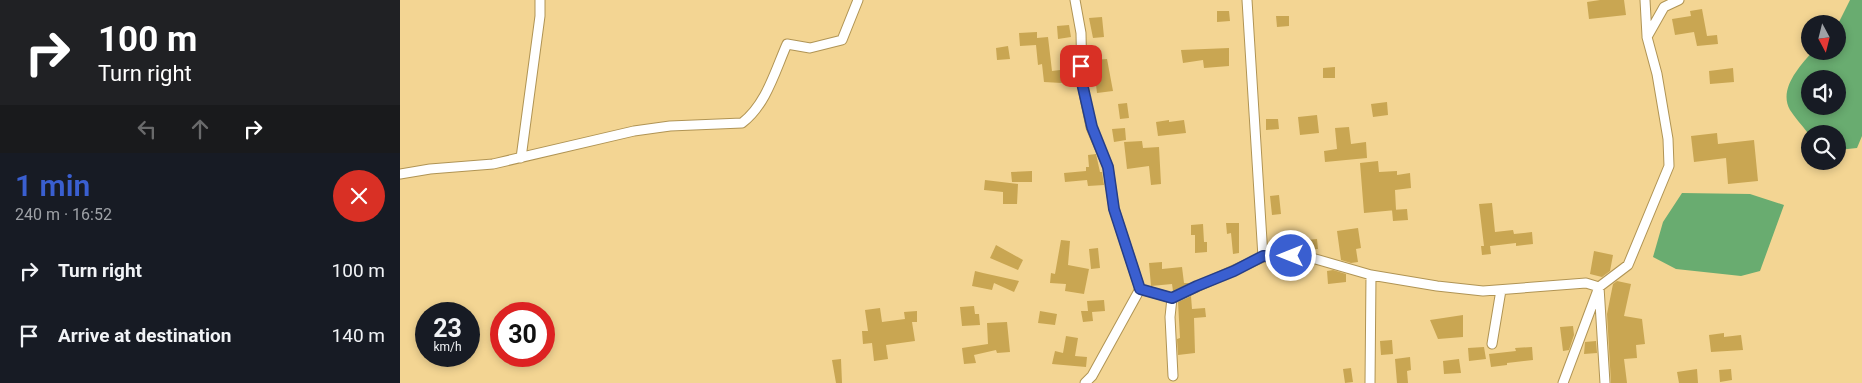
<!DOCTYPE html>
<html lang="en">
<head>
<meta charset="utf-8">
<style>
	body { margin:0; font-family:Roboto,sans-serif; background:#20242c; color:#f1f3f6; height:100vh; display:flex; flex-direction:column; font-size:19px; white-space:nowrap }
	* { box-sizing:border-box; margin:0 }
	p { font-size:16px; color:#9ea1a6 }
	.icon { flex:none; width:28px; height:28px; fill:none; stroke:currentColor; stroke-width:2; stroke-linecap:round; stroke-linejoin:round }
	.map { position:relative; flex:1; overflow:hidden }
	.side { display:flex; flex-direction:column; background:#171b24; width:400px }
	.side>* { flex:none }
	.guide { background:#202124; color:#fff; overflow:hidden }
	.needle { width:32px; rotate:173deg }
	.fabs { position:absolute; left:1401px; top:15px; display:grid; gap:10px }
	.fabs a { display:grid; place-items:center; width:45px; height:45px; border-radius:50%; background:#171b24; box-shadow:0 2px 8px #0003; font-size:25px }
	.speed { position:absolute; left:15px; top:302px; display:flex; gap:10px; font-size:25px; font-weight:700; text-align:center }
	.speed>* { display:grid; place-content:center; width:65px; height:65px; border-radius:50%; background:#171b24; box-shadow:0 2px 8px #0003; line-height:1 }
	.speed small { font-size:12px; font-weight:400 }
	.speed .limit { border:8px solid #d22; background:#fff; color:#111 }
	.pin { position:absolute; display:grid; place-items:center; width:42px; height:42px; color:#fff; margin:-21px; border-radius:10px; box-shadow:0 2px 8px #0006 }
	.me { position:absolute; width:55px; margin:-28px; rotate:270deg; stroke-linejoin:round; filter:drop-shadow(0 0 4px #0008) }
	.turn { display:flex; align-items:center; gap:18px; height:105px; padding:0 15px; font-size:22px }
	.turn .icon { width:65px; height:65px; stroke-width:2.5 }
	.turn b { display:block; font-size:35px; line-height:42px }
	.lanes { display:flex; align-items:center; height:48px; padding:0 15px; background:#0003; justify-content:center; gap:25px; direction:ltr }
	.lanes .off { opacity:.35 }
	.round { display:grid; place-items:center; flex:none; width:52px; height:52px; border-radius:26px; background:#20242c }
	.headline { display:flex; align-items:center; justify-content:space-between; height:85px; padding:0 15px }
	h1 { font-size:30px; font-weight:600; line-height:38px; color:#3a5fd0 }
	ul { padding:0; list-style:none }
	li { display:flex; align-items:center; gap:15px; height:65px; padding:0 15px }
	li div { flex:1 }
	li b { display:block; font-size:19px }
	li em { font-style:normal }
	main { display:flex; flex:1; min-height:0 }
	.map>svg:first-child { display:block }
	.water { fill:#69ac70; fill-rule:evenodd }
	.building { fill:#c9a652 }
	.lines { fill:none; stroke-linecap:round; stroke-linejoin:round }
	.minor-casing { stroke:#b09454; stroke-width:11 }
	.minor { stroke:#fff; stroke-width:9 }
	.route-casing { stroke:#263e87; stroke-width:12 }
	.route { stroke:#3a5fd0; stroke-width:9 }
</style>
</head>
<body>
<main>
<section class="side">
<div class="guide">
<div class="turn"><svg class="icon" aria-label="right" viewBox="0 0 24 24"><path d="M7 20v-9h11M14 6l5 5-5 5"/></svg><div><b>100 m</b>Turn right</div></div>
<div class="lanes"><svg class="icon off" aria-label="left" viewBox="0 0 24 24"><path d="M17 20v-9H6M10 6l-5 5 5 5"/></svg><svg class="icon off" aria-label="ahead" viewBox="0 0 24 24"><path d="M12 20V5M6 11l6-6 6 6"/></svg><svg class="icon" aria-label="right" viewBox="0 0 24 24"><path d="M7 20v-9h11M14 6l5 5-5 5"/></svg></div>
</div>
<div class="headline"><div><h1>1 min</h1><p>240 m · 16:52</p></div><a class="round" style="background:#d93025;color:#fff"><svg class="icon" aria-label="close" viewBox="0 0 24 24"><path d="M6 6l12 12M18 6L6 18"/></svg></a></div>
<ul>
<li><svg class="icon" aria-label="right" viewBox="0 0 24 24"><path d="M7 20v-9h11M14 6l5 5-5 5"/></svg><div><b>Turn right</b></div><em>100 m</em></li>
<li><svg class="icon" aria-label="arrive" viewBox="0 0 24 24"><path d="M6 21V4h12l-3 4 3 4H6"/></svg><div><b>Arrive at destination</b></div><em>140 m</em></li>
</ul>
</section>
<div class="map">
<svg width="1462" height="383" viewBox="0 0 1462 383">
	<rect width="100%" height="100%" fill="#f3d593"/>
	<path class="water" d="M 1450,0 L 1462,0 L 1462,136 L 1457,148 L 1438,150 L 1438,134 L 1410,134 L 1407,132 C 1402,125 1395,118 1390,110 C 1378,89 1400,66 1413,51 L 1438,51 L 1438,24 ZM 1410,79 L 1438,79 L 1438,106 L 1410,106 Z
		M 1282,193 L 1350,194 L 1384,205 L 1360,271 L 1341,276 L 1276,269 L 1253,257 L 1263,222 Z"/>
	<path class="building" d="M 1200,0 L 1224,0 L 1226,15 L 1189,19 L 1187,2 Z
		M 1302,9 L 1307,36 L 1317,35 L 1318,44 L 1297,46 L 1294,32 L 1275,35 L 1272,19 L 1291,16 L 1290,11 Z
		M 817,11 L 829,11 L 830,21 L 817,22 Z
		M 876,16 L 889,16 L 889,26 L 877,27 Z
		M 702,17 L 704,37 L 693,38 L 689,18 Z
		M 669,25 L 671,37 L 658,39 L 657,26 Z
		M 637,32 L 637,38 L 648,37 L 652,71 L 660,70 L 662,83 L 644,82 L 642,64 L 638,65 L 636,45 L 620,46 L 619,33 Z
		M 608,46 L 610,59 L 597,60 L 596,48 Z
		M 829,48 L 829,66 L 804,68 L 803,60 L 783,63 L 781,50 Z
		M 707,59 L 713,91 L 697,93 L 693,60 Z
		M 935,67 L 935,78 L 923,78 L 923,68 Z
		M 1333,68 L 1334,82 L 1310,84 L 1309,71 Z
		M 987,102 L 988,115 L 973,117 L 971,104 Z
		M 727,103 L 729,118 L 720,119 L 718,104 Z
		M 917,115 L 919,133 L 900,135 L 898,117 Z
		M 866,119 L 878,119 L 879,129 L 866,130 Z
		M 769,120 L 769,122 L 784,120 L 786,133 L 758,136 L 756,122 Z
		M 949,127 L 951,144 L 966,142 L 967,158 L 925,162 L 924,151 L 937,149 L 935,128 Z
		M 725,128 L 726,140 L 714,142 L 712,129 Z
		M 1317,133 L 1318,144 L 1354,140 L 1358,181 L 1328,184 L 1326,158 L 1294,162 L 1291,136 Z
		M 742,141 L 743,148 L 759,147 L 761,184 L 751,185 L 749,166 L 727,169 L 724,142 Z
		M 696,154 L 700,172 L 702,172 L 704,185 L 688,186 L 687,180 L 665,182 L 664,173 L 686,171 L 686,167 L 689,167 L 688,155 Z
		M 978,161 L 979,172 L 997,171 L 997,175 L 1010,173 L 1011,188 L 995,190 L 996,210 L 964,213 L 960,163 Z
		M 632,171 L 632,182 L 612,182 L 611,172 Z
		M 585,180 L 618,184 L 617,204 L 603,204 L 603,192 L 584,190 Z
		M 879,195 L 881,214 L 872,215 L 870,196 Z
		M 1092,203 L 1095,232 L 1113,230 L 1114,234 L 1132,232 L 1133,244 L 1116,246 L 1116,243 L 1090,246 L 1091,254 L 1082,255 L 1081,246 L 1084,246 L 1079,204 Z
		M 1007,209 L 1008,220 L 993,221 L 992,210 Z
		M 826,223 L 839,223 L 839,253 L 833,254 L 831,233 L 827,234 Z
		M 803,224 L 804,242 L 807,242 L 807,252 L 795,253 L 795,235 L 791,235 L 791,225 Z
		M 958,228 L 961,248 L 956,249 L 958,262 L 951,263 L 941,260 L 937,231 Z
		M 893,238 L 894,248 L 870,251 L 869,241 Z
		M 917,239 L 918,249 L 897,250 L 896,241 Z
		M 661,240 L 670,241 L 668,265 L 689,269 L 684,294 L 665,291 L 666,284 L 650,283 L 651,273 L 655,274 Z
		M 596,245 L 623,260 L 618,270 L 590,258 Z
		M 698,248 L 700,268 L 691,269 L 689,249 Z
		M 1194,251 L 1213,255 L 1210,271 L 1202,277 L 1190,274 Z
		M 762,262 L 762,269 L 782,267 L 784,283 L 790,283 L 773,291 L 772,284 L 751,286 L 749,263 Z
		M 933,270 L 946,274 L 946,282 L 928,284 L 927,271 Z
		M 575,271 L 583,273 L 619,281 L 614,292 L 594,283 L 592,290 L 572,286 Z
		M 1217,281 L 1231,284 L 1224,316 L 1242,319 L 1245,344 L 1236,345 L 1237,358 L 1224,359 L 1227,383 L 1211,383 L 1207,314 L 1213,284 Z
		M 791,296 L 792,309 L 805,308 L 806,317 L 794,318 L 795,353 L 778,355 L 777,339 L 780,338 L 778,302 Z
		M 704,300 L 705,311 L 692,312 L 693,321 L 683,322 L 681,311 L 688,311 L 687,301 Z
		M 574,306 L 575,314 L 579,314 L 580,325 L 562,326 L 560,307 Z
		M 480,308 L 482,322 L 505,319 L 504,312 L 517,311 L 517,322 L 512,322 L 515,341 L 486,345 L 488,359 L 474,361 L 472,343 L 463,344 L 462,331 L 468,331 L 465,310 Z
		M 640,311 L 657,314 L 655,325 L 638,323 Z
		M 1063,315 L 1063,337 L 1038,339 L 1030,320 Z
		M 607,322 L 610,352 L 597,353 L 596,350 L 574,355 L 576,363 L 564,364 L 562,348 L 588,344 L 587,323 Z
		M 1173,326 L 1174,335 L 1169,350 L 1163,351 L 1160,327 Z
		M 1324,333 L 1324,337 L 1341,335 L 1343,350 L 1311,352 L 1309,335 Z
		M 666,336 L 678,338 L 675,356 L 687,357 L 686,367 L 652,364 L 655,351 L 663,353 Z
		M 992,340 L 993,354 L 981,355 L 980,341 Z
		M 1196,341 L 1197,353 L 1184,354 L 1185,342 Z
		M 1084,347 L 1086,359 L 1069,361 L 1068,348 Z
		M 1132,347 L 1133,360 L 1107,363 L 1107,365 L 1091,367 L 1089,354 L 1116,351 L 1115,348 Z
		M 1010,357 L 1011,370 L 1007,371 L 1008,383 L 997,383 L 995,359 Z
		M 441,359 L 442,383 L 436,383 L 432,360 Z
		M 1059,359 L 1061,373 L 1044,374 L 1043,361 Z
		M 951,368 L 953,382 L 945,383 L 943,369 Z
		M 1297,369 L 1298,383 L 1279,383 L 1277,372 Z
		M 1331,369 L 1332,380 L 1320,382 L 1319,370 Z"/>
	<g class="lines">
		<defs>
			<path id="minor" d="M 675,0 L 681,33 L 682,83 L 691,127 L 708,167 L 714,209 L 740,289 L 692,376 L 685,383
				M 847,0 L 863,257
				M 1245,0 L 1247,36
				M 121,158 L 140,16 L 140,0
				M 0,174 L 30,169 L 93,164 L 234,131 L 270,126 L 342,123 C 366,105 375,71 387,44 L 410,48 L 442,40 L 458,0
				M 740,289 L 772,298
				M 1092,344 L 1101,290
				M 773,376 L 770,317 L 772,298 L 863,257 L 905,256 L 971,275 L 1037,286 L 1083,291 L 1186,283 L 1199,287 L 1163,383
				M 970,383 L 971,275
				M 1205,383 L 1199,287 L 1228,265 L 1269,166 L 1268,139 L 1257,74 L 1247,37 L 1264,7 L 1279,0"/>
		</defs>
		<use href="#minor" class="minor-casing"/>
		<use href="#minor" class="minor"/>
	</g>
	<g class="lines">
		<defs>
			<path id="route" d="M 681,66 L 682,83 L 692,127 L 708,167 L 714,209 L 740,289 L 772,298 L 797,286 L 834,271 L 863,256 L 891,256"/>
		</defs>
		<use href="#route" class="route-casing"/>
		<use href="#route" class="route"/>
	</g>
</svg>
<div class="fabs">
<a><svg class="needle" viewBox="-14 -14 28 28"><path d="M0-13l5 13h-10z" fill="#e53935"/><path d="M0 13l5-13h-10z" fill="#9ea1a6"/></svg></a>
<a><svg class="icon" aria-label="sound" viewBox="0 0 24 24"><path d="M4 9h4l5-4v14l-5-4H4zM17 9q2 3 0 6"/></svg></a>
<a><svg class="icon" aria-label="search" viewBox="0 0 24 24"><circle cx="10" cy="10" r="6"/><path d="M15 15l6 6"/></svg></a>
</div>
<div class="speed"><div>23<small>km/h</small></div><div class="limit">30</div></div>
<div class="pin" style="left:681px;top:66px;background:#d93025"><svg class="icon" aria-label="arrive" viewBox="0 0 24 24"><path d="M6 21V4h12l-3 4 3 4H6"/></svg></div>
<svg class="me" style="left:891px;top:256px" viewBox="-20 -20 40 40"><circle r="17" fill="#3a5fd0" stroke="#fff" stroke-width="3"/><path d="M0-11L8 9 0 5-8 9z" fill="#fff"/></svg>
</div>
</main>
</body>
</html>
